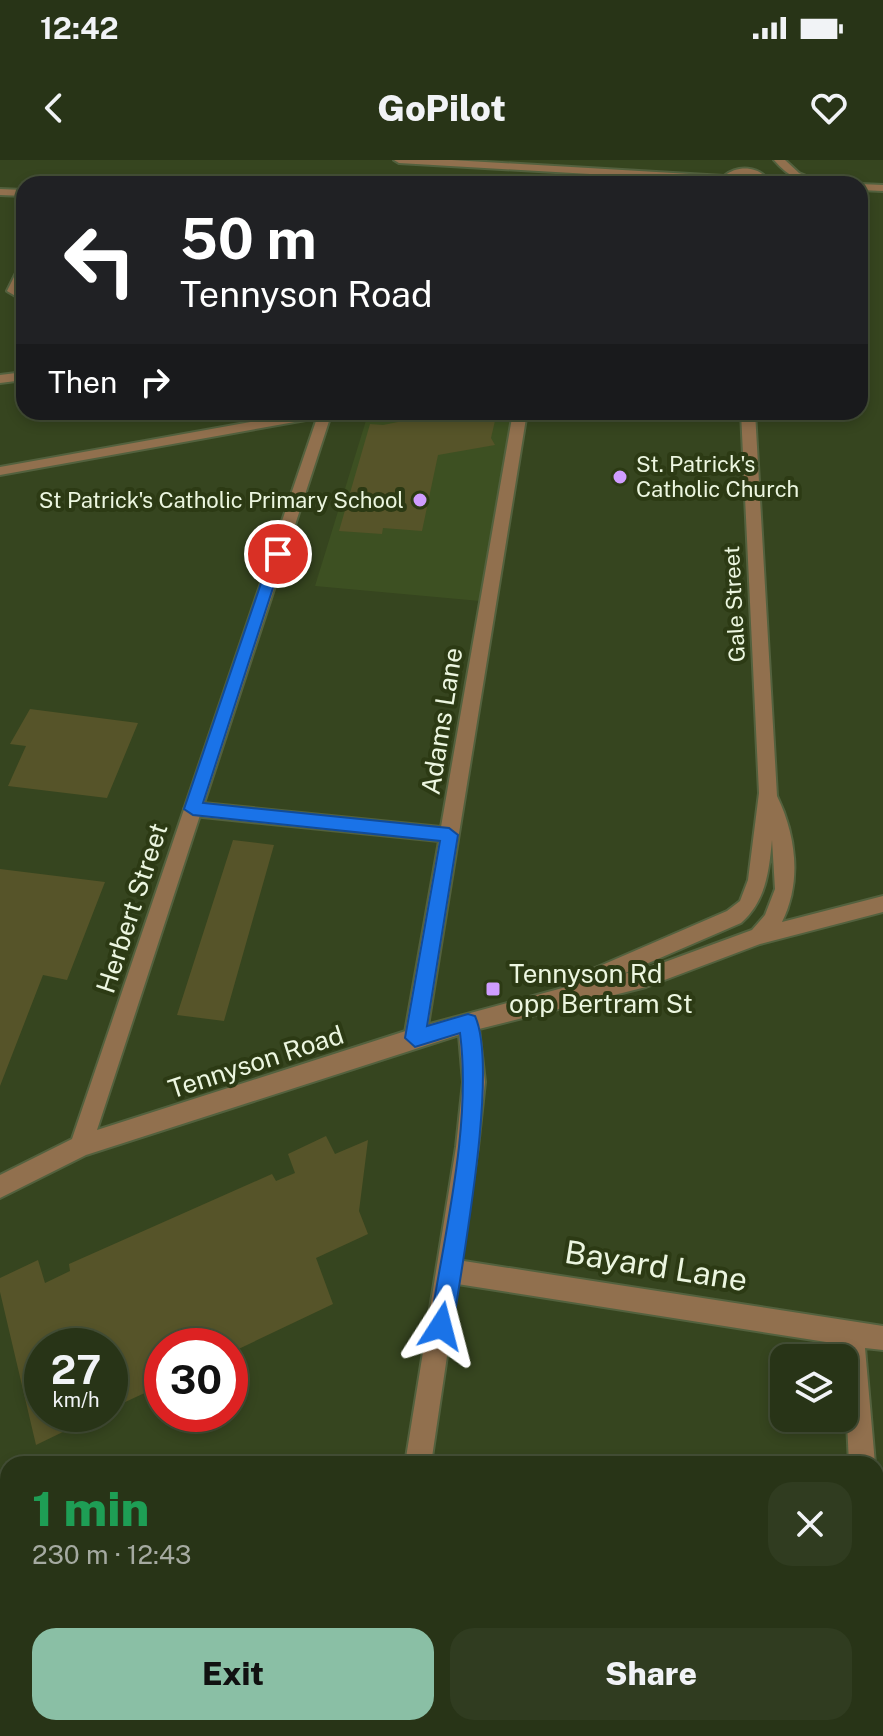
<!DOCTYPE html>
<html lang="en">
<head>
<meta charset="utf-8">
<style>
	body { margin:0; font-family:"Public Sans",sans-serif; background:#303c20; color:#f1f3f6; height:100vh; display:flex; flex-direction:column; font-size:30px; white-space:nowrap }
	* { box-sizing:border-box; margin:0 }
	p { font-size:26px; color:#a5aaa1 }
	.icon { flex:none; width:44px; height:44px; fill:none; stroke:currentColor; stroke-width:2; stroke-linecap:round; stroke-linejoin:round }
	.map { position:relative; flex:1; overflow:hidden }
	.panel { position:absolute; left:0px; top:1296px; width:884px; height:280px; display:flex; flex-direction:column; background:#283417; border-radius:24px 24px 0 0; box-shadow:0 4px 12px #0003,0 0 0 2px #444f36 }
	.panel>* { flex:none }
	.top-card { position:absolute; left:16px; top:16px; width:852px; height:244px; border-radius:24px; box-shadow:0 4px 12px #0003,0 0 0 2px #444f36; background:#202124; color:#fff; overflow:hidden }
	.tools { position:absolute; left:770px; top:1184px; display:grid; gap:16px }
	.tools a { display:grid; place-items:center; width:88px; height:88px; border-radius:16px; background:#283417; box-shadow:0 4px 12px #0003,0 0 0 2px #444f36; font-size:40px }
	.speed { position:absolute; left:24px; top:1168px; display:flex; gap:16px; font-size:40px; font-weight:700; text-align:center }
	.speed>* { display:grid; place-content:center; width:104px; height:104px; border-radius:50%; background:#283417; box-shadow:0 4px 12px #0003,0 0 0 2px #444f36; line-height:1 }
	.speed small { font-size:20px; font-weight:400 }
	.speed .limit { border:12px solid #d22; background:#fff; color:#111 }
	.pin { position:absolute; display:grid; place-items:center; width:68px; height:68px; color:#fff; margin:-34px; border:4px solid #fff; border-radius:50%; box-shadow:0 2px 8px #0007 }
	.me { position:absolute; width:88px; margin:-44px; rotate:9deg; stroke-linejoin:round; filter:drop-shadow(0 0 6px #0008) }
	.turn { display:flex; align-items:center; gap:28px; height:168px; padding:0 32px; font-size:36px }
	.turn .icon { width:104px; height:104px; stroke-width:2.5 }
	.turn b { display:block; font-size:56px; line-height:68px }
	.then { display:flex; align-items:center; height:76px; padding:0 32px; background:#0003; gap:16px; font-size:30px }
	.round { display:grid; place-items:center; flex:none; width:84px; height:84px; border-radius:24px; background:#303c20 }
	.headline { display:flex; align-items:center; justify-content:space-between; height:136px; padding:0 32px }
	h1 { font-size:48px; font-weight:800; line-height:60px; color:#1e9e55 }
	.button { display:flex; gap:16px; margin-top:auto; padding:16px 32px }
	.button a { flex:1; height:92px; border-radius:24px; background:#8abfa5; color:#111; font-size:32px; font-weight:800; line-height:92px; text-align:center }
	.button a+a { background:#303c20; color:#f1f3f6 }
	.status { display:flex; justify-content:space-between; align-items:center; height:56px; padding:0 40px; background:#283417; direction:ltr }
	.status svg { height:22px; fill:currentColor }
	header { display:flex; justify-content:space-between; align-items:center; height:104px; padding:0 32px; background:#283417; font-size:36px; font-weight:800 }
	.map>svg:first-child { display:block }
	.built { fill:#3d5022 }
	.building { fill:#565429 }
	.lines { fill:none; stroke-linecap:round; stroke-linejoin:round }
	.lane-casing { stroke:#53613e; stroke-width:4 }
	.street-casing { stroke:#53613e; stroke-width:4 }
	.lane { fill:#91704e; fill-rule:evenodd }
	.street { fill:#91704e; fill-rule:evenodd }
	.route { fill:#1a73e8; stroke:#114b97; stroke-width:2 }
	.poi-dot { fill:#d09dff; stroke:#2c3a14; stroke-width:3 }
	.labels { text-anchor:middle; stroke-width:8; stroke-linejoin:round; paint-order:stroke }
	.far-poi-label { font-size:22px; fill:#ecf6e0; stroke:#2c3a14; text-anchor:start }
	.far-street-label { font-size:22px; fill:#ecf6e0; stroke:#2c3a14 }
	.street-label { font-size:26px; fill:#ecf6e0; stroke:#2c3a14 }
	.poi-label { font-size:26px; fill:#ecf6e0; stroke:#2c3a14; text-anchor:start }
	.near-street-label { font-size:32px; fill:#ecf6e0; stroke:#2c3a14 }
</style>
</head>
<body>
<div class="status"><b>12:42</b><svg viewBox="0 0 49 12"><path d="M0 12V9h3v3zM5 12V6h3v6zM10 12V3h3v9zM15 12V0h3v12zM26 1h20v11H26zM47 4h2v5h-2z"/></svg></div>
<header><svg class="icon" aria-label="back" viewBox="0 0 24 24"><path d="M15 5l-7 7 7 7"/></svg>GoPilot<svg class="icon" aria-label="heart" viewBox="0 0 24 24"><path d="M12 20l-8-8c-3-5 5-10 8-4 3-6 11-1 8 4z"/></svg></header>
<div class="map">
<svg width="883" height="1576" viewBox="0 0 883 1576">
	<rect width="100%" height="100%" fill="#36451f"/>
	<path class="built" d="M 381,252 L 513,252 L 480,441 L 315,426 L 368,254 Z"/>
	<path class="building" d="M 448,252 L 497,252 L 491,278 L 495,285 L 438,295 L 422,371 L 383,368 L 382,374 L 339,371 L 370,264 L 383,265 Z
		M 30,549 L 138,563 L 107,638 L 8,626 L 26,586 L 10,584 Z
		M 233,680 L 274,685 L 224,861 L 177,855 Z
		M 0,709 L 105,722 L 67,820 L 43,815 L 0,926 Z
		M 326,976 L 335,994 L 368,980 L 359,1051 L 368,1074 L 316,1098 L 333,1144 L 230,1193 L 230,1186 L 162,1186 L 162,1225 L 110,1249 L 110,1186 L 42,1186 L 42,1254 L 100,1254 L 36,1285 L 0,1132 L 0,1118 L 38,1100 L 45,1123 L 70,1111 L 69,1104 L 272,1014 L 276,1021 L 295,1013 L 288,994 Z"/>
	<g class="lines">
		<defs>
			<path id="lane" d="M 513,252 L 527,252 L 426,878 L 422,885 L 415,888 L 408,885 L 404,878 L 439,681 L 193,656 L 184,649 L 193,642 L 441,667 Z
				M 451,1099 L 883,1166 L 883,1190 L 865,1188 L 875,1304 L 849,1304 L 844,1198 L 841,1198 L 839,1184 L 451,1123 L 443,1119 L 439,1111 L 443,1103 Z
				M 876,1468 L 883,1471 L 883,1576 L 871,1576 L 868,1568 L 876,1568 Z"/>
			<path id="street" d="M 394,0 L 452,0 L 724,16 C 738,5 759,6 769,21 L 760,23 L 749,15 L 738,16 L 728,22 L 399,3 Z
				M 774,0 L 785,0 L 799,13 L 825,24 C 802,24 789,17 774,0 Z
				M 859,24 L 860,24 L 883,25 L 883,31 L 860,30 Z
				M 0,29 L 24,30 L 24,36 L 0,35 Z
				M 24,106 L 24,121 L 20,130 L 24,132 L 24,141 L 7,131 L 18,109 Z
				M 24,212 L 24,220 L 0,223 L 0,215 Z
				M 306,252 L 335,252 L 331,255 L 97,970 L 415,868 L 570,826 L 572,818 L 727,751 L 740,741 L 748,720 L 759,633 L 741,252 L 755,252 L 777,636 C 796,675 802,722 782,762 L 883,736 L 883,752 L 760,784 L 646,827 L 479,869 L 485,922 L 478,987 L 431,1304 L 405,1304 L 456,987 L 463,922 L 459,875 L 86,995 L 0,1038 L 0,1015 L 72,979 L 317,258 L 0,315 L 0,307 ZM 772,680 L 775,729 L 765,755 L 752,770 L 646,809 L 623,814 L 741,763 C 766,741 769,711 772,680 Z
				M 359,1568 L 389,1568 L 388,1576 L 358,1576 Z"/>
		</defs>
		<use href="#lane" class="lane-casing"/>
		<use href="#street" class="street-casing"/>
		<use href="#lane" class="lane"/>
		<use href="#street" class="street"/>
	</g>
	<path class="route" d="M 278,390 L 284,394 L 203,643 L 449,668 L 458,675 L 427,866 L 468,854 L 475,856 C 499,909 462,1102 453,1166 L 449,1174 L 441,1178 L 433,1174 L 430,1166 C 444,1075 472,965 460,873 L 415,887 L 405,878 L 440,681 L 193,655 L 184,649 L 271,394 Z"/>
	<g class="poi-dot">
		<circle cx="620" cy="317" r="8"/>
		<circle cx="420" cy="340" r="8"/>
		<rect x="485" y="821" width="16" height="16" rx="4"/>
	</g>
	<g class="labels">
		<g class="far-poi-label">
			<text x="636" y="312">St. Patrick's<tspan x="636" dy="25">Catholic Church</tspan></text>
			<text x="404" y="348" text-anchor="end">St Patrick's Catholic Primary School</text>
		</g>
		<g class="far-street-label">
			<text transform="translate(734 444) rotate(-93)" y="8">Gale Street</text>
		</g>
		<g class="street-label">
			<text transform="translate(442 561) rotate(-81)" y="9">Adams Lane</text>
			<text transform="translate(132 748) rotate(-72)" y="9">Herbert Street</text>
			<text transform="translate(256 902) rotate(-18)" y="9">Tennyson Road</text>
		</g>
		<g class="poi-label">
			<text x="509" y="823">Tennyson Rd<tspan x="509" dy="30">opp Bertram St</tspan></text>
		</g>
		<g class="near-street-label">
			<text transform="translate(656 1106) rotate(9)" y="11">Bayard Lane</text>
		</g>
	</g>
</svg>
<div class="tools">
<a><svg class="icon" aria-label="layers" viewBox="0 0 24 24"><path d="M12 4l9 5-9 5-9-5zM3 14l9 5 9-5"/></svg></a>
</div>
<div class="speed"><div>27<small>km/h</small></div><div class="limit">30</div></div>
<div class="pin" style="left:278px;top:394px;background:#d93025"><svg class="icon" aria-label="arrive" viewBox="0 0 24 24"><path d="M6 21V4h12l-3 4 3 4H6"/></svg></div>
<svg class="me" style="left:441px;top:1166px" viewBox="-20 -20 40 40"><path d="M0-17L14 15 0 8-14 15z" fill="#1a73e8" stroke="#fff" stroke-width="4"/></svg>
<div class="top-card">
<div class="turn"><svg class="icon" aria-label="left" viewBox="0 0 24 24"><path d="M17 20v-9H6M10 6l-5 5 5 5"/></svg><div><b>50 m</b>Tennyson Road</div></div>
<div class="then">Then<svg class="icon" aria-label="right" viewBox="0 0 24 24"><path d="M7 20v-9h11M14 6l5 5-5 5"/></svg></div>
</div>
<section class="panel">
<div class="headline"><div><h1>1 min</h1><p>230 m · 12:43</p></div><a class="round"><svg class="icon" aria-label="close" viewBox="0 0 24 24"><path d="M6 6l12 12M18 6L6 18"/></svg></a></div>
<div class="button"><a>Exit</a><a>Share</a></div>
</section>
</div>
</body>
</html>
